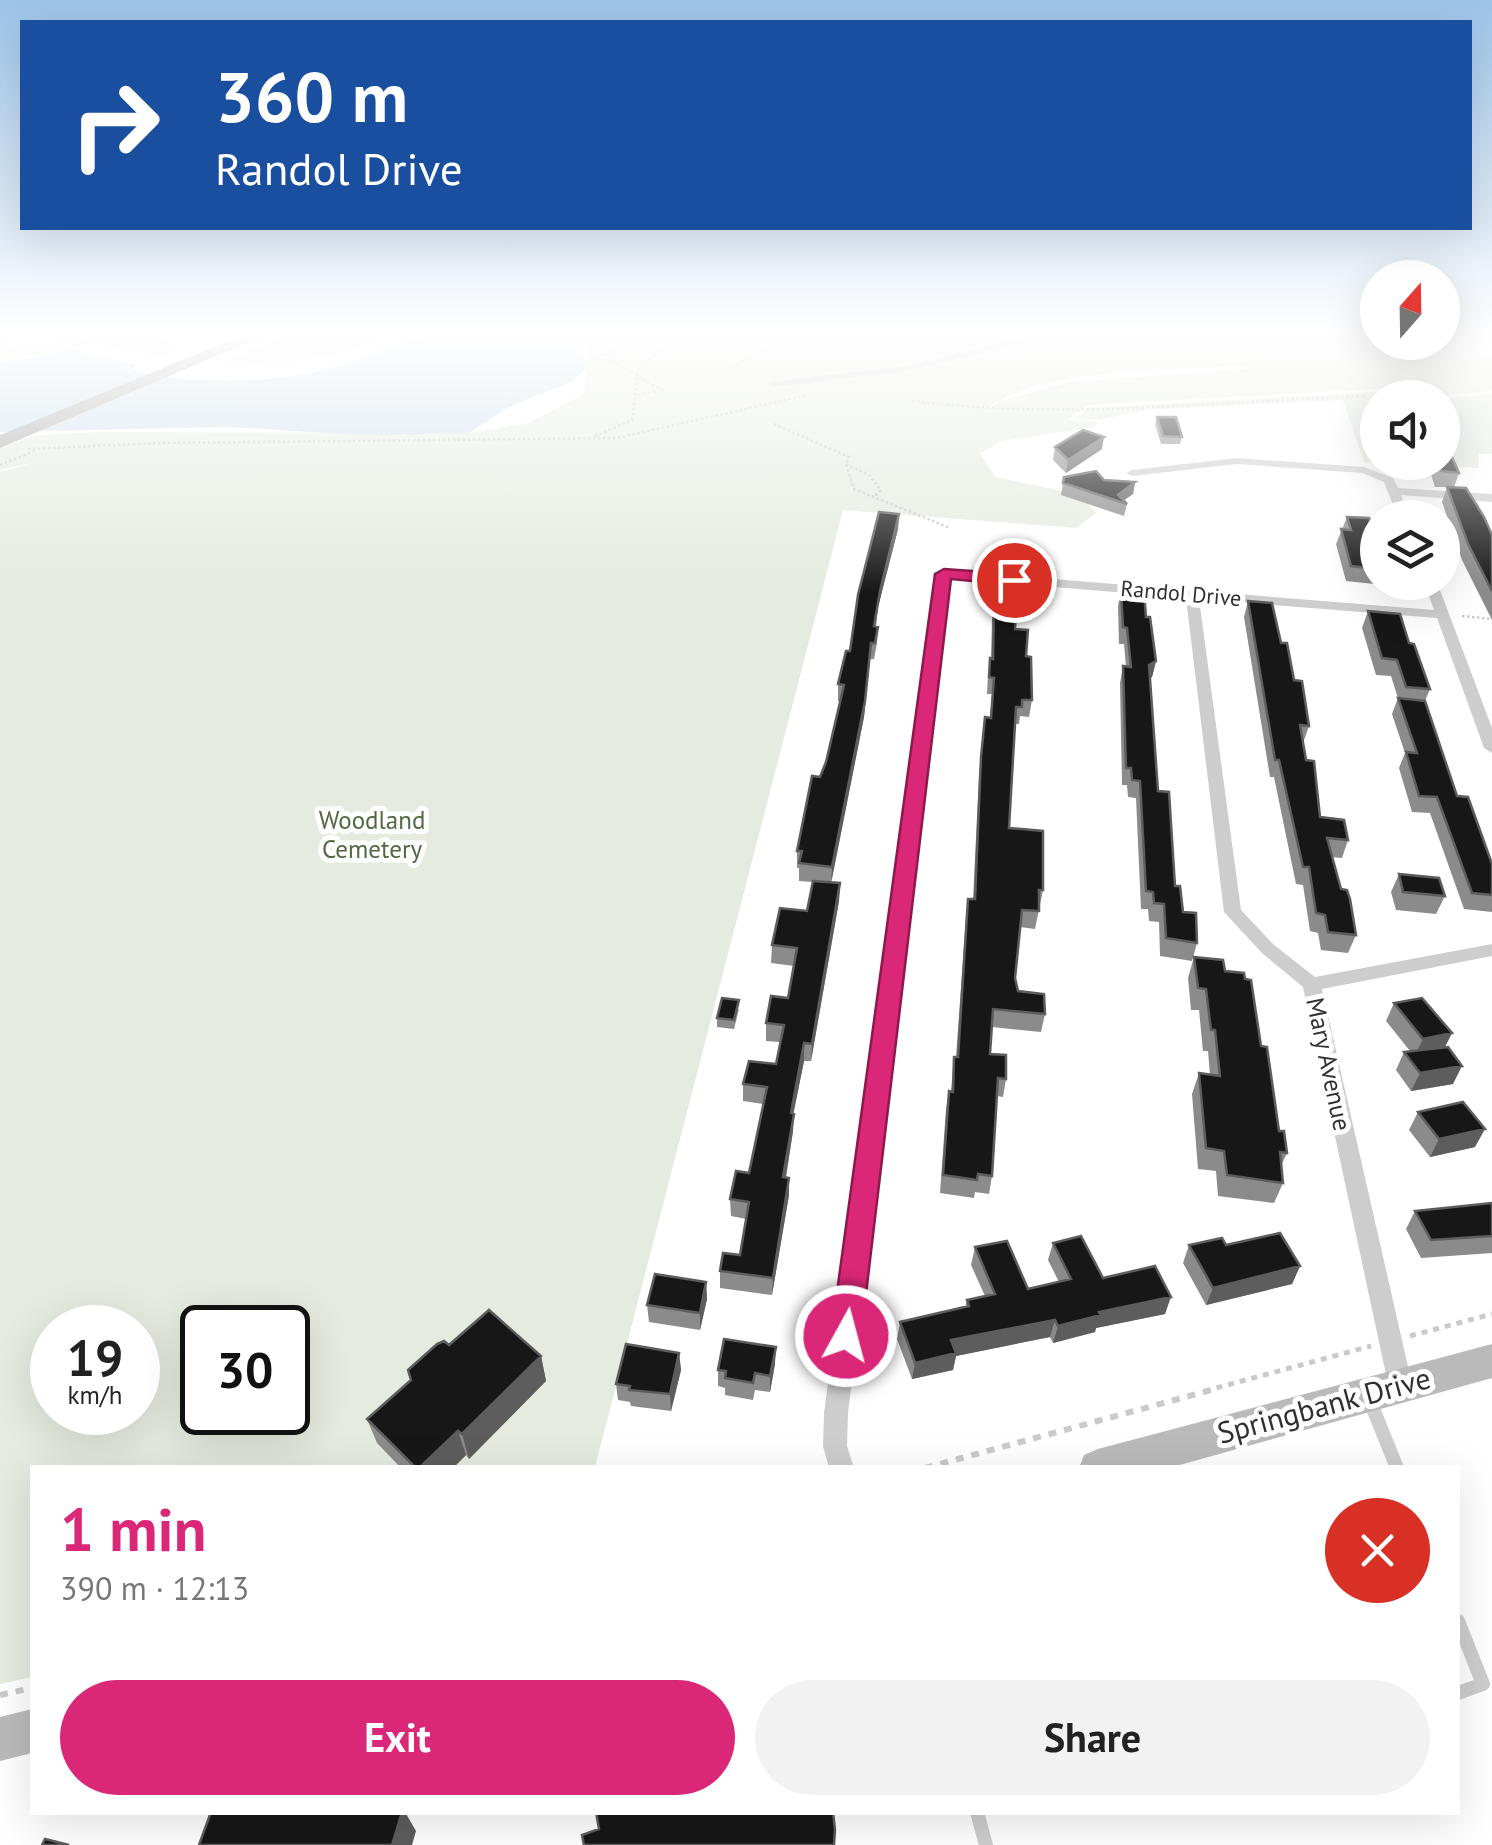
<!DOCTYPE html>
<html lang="en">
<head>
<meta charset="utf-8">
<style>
	body { margin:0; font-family:"PT Sans",sans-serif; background:#f2f2f2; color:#222; height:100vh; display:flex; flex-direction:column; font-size:38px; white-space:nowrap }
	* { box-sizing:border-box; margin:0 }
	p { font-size:32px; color:#767676 }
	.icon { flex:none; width:55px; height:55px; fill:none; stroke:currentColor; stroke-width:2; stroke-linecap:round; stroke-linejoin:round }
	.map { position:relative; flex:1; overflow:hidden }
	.drawer { position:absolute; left:30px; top:1465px; width:1430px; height:350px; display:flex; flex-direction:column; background:#fff; border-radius:0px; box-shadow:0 10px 40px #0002 }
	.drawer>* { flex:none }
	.hud { position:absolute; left:20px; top:20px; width:1452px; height:210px; border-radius:0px; box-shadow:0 10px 40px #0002; background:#1a4fa0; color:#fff; overflow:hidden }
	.needle { width:65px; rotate:20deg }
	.controls { position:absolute; left:1360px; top:260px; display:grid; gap:20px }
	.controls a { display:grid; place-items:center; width:100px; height:100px; border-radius:50%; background:#fff; box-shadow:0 10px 40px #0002; font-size:50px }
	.speed { position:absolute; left:30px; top:1305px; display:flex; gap:20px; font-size:50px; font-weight:700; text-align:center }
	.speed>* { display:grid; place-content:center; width:130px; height:130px; border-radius:50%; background:#fff; box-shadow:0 10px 40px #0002; line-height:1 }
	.speed small { font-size:25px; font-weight:400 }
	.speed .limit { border:5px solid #111; border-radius:15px; background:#fff; color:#111 }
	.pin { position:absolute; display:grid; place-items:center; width:85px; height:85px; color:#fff; margin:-42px; border:5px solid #fff; border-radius:50%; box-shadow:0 2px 10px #0007 }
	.me { position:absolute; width:110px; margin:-55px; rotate:7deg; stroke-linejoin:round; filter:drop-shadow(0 0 8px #0008) }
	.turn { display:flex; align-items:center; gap:35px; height:210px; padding:0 30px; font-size:45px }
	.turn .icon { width:130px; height:130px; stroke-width:2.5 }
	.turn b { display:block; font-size:70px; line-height:85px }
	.round { display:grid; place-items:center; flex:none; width:105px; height:105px; border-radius:52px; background:#f2f2f2 }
	.overview { display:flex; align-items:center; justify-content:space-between; height:170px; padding:0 30px }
	h1 { font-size:60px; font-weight:700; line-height:75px; color:#db2777 }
	.action { display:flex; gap:20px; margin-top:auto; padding:20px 30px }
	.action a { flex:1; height:115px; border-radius:60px; background:#db2777; color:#fff; font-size:40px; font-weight:700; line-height:115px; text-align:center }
	.action a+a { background:#f2f2f2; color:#222 }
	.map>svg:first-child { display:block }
	.green { fill:#e5ebdf; fill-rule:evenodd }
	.water { fill:#ccddea }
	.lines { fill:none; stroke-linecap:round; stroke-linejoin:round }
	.path-far2 { stroke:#cacaca; stroke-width:2.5; stroke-dasharray:2.5 2.5; stroke-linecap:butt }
	.path-far1 { stroke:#cacaca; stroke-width:5; stroke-dasharray:6 6; stroke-linecap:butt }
	.path { stroke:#cacaca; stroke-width:6; stroke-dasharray:8 8; stroke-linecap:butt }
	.service-far1 { stroke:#cdcdcd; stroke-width:5 }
	.service { stroke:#cdcdcd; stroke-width:14 }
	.minor { fill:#cdcdcd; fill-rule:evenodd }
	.secondary { fill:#bababa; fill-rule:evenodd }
	.primary { fill:#a8a8a8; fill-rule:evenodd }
	.wall { fill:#8b8b8b }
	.shaded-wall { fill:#5d5d5d }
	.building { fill:#171717; stroke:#5d5d5d; stroke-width:2.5 }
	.route { fill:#db2777; stroke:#8e194d; stroke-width:2.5 }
	.labels { text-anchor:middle; stroke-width:10; stroke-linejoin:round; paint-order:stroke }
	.far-street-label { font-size:22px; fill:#303030; stroke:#fff }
	.park-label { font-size:25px; fill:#516840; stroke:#fff }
	.street-label { font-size:25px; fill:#303030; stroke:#fff }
	.near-street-label { font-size:30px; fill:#303030; stroke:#fff }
</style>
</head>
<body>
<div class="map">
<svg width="1492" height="1845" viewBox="0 0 1492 1845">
	<rect width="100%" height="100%" fill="#fff"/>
	<path class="green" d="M 0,334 L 5,334 L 6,346 L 140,334 L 159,336 L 180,349 L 159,356 L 95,344 L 0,361 Z
		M 288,334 L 395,334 C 340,358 284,367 225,361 Z
		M 589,334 L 1377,334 L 1378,342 L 1397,343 L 1403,355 L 1492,356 L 1492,391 L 1439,396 L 1426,386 L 1087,405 L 1068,420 L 1098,422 L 1096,427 L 1001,441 L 980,454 L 996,477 L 1080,495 L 1096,513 L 1076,528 L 843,510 L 595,1467 L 32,1468 L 32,1677 L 0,1684 L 0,472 L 37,462 L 0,470 L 0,448 L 32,436 L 97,432 L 469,433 L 529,423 L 584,394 ZM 1234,366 L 1255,368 L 1070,382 L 1001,401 L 984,412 C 1030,368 1170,371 1234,366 ZM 52,1328 L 138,1328 L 138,1412 L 52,1412 ZM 202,1328 L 288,1328 L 288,1412 L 202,1412 Z
		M 1424,389 L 1434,397 L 1378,398 L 1378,462 L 1442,462 L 1443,398 L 1492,394 L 1492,454 L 1479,454 L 1478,468 L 1364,462 L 1343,400 L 1145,410 L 1099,420 L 1074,419 L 1089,408 Z"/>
	<path class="water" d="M 427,334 L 585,334 L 585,343 L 579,346 L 584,353 L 586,369 L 572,381 L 509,407 L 469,433 L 360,435 L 228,427 L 0,432 L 0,363 L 78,348 L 83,353 L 135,365 L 132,370 C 201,388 294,384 362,358 C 384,350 405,341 427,334 Z"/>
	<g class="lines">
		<path class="path-far2" d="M 643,334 L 613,351 L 613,361 L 665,392
			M 741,334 L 745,345 L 769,349
			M 609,353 L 594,356 L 593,360 L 613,361
			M 733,367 L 779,341 L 770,334
			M 638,395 L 658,391
			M 912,401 C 1063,420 1213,402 1364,396
			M 774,424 L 849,457 L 846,464 L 854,489 L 950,528
			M 595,436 L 632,420 L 638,370 L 677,334
			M 28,449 L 161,443 L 617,438 L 808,395
			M 846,464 L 869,475 L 881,490 L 874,497
			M 0,465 L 34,451
			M 1462,616 L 1492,619"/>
		<path class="path-far1" d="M 1410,1336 L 1492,1314
			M 1205,1391 L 1371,1346"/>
		<path class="path" d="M 925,1468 L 1215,1389
			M 0,1695 L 32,1688"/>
		<path class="service-far1" d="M 773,384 L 904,369 L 1051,334"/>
		<path class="service" d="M 1370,1401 L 1397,1468
			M 1458,1621 L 1483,1684 L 1458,1693
			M 977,1812 L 986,1845"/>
		<path class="minor" d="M 1237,458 L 1364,467 L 1393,478 L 1398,488 L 1492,494 L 1492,502 L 1401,495 L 1410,518 L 1398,518 L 1384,482 L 1362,473 L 1237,464 L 1132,476 L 1126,473 L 1132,470 Z
			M 943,570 L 1434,610 L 1424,582 L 1437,582 L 1492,728 L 1492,753 L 1484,748 L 1437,618 L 1199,599 L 1241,910 L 1274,945 L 1315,977 L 1492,944 L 1492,956 L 1322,989 L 1412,1384 L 1408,1392 L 1400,1395 L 1392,1392 L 1388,1384 L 1303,987 L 1262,953 L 1224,912 L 1186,598 L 949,578 L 848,1413 L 847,1446 L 854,1468 L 829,1468 L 823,1446 L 824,1413 L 937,574 Z"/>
		<path class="secondary" d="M 1492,1344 L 1492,1378 L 1169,1468 L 1079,1468 L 1084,1455 L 1098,1449 Z
			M 32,1709 L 32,1753 L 0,1761 L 0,1717 Z"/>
		<path class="primary" d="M 246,334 L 268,334 L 0,448 L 0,435 Z"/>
	</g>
	<path class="wall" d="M 1157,417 L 1182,437 L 1180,444 L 1161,444 L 1155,424 Z
		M 1055,447 L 1102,449 L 1066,473 L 1053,460 Z
		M 1427,462 L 1442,462 L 1459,473 L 1454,487 L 1492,535 L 1492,620 L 1462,560 L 1442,502 L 1447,487 L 1435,487 Z
		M 1064,477 L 1135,482 L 1133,494 L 1123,501 L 1127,504 L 1124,516 L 1061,495 Z
		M 899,514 L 898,529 L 878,607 L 876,627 L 878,627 L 877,643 L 874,659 L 870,659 L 864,717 L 831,882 L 840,883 L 839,901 L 811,1061 L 804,1061 L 793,1114 L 793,1131 L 786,1178 L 789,1178 L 789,1195 L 772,1295 L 720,1288 L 720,1271 L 740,1255 L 746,1219 L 731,1216 L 730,1199 L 749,1173 L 763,1104 L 743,1101 L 743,1084 L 776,1064 L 780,1042 L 766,1041 L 766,1023 L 788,998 L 794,966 L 771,963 L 772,945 L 807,911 L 813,882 L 799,881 L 799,868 L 797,868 L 797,851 L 826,762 L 840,701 L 838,701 L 838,684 Z
		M 1347,517 L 1378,541 L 1378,582 L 1385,582 L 1384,585 L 1346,581 L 1336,544 Z
		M 1000,582 L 1026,656 L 1032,700 L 1029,717 L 1020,716 L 1019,724 L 1015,724 L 1009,828 L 1043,890 L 1035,929 L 1020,927 L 1015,978 L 1018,991 L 1045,1014 L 1041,1032 L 992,1027 L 990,1054 L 1006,1079 L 1003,1097 L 997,1096 L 992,1176 L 989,1194 L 975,1192 L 974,1198 L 940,1193 L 946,1109 L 949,1091 L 951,1091 L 954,1057 L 956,1057 L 966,916 L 968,899 L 973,899 L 979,775 L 985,717 L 990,718 L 992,694 L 987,694 L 988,675 L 991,658 L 992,619 L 994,603 L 997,603 Z
		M 1121,590 L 1146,617 L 1156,661 L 1152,677 L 1150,679 L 1158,791 L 1175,886 L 1183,912 L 1197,943 L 1192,961 L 1160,956 L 1159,922 L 1149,921 L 1148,909 L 1141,909 L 1136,798 L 1128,797 L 1127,785 L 1122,785 L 1120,683 L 1123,666 L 1126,667 L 1124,644 L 1119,644 L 1118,606 Z
		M 1248,601 L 1281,643 L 1309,726 L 1303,743 L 1320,817 L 1348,840 L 1342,858 L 1332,857 L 1356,935 L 1348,953 L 1321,950 L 1318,933 L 1310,931 L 1303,885 L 1296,884 L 1274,777 L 1270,777 L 1244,617 Z
		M 1368,611 L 1409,643 L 1430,689 L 1425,701 L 1457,796 L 1492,864 L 1492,912 L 1464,909 L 1430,813 L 1412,812 L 1399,768 L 1405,753 L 1392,714 L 1398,698 L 1391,676 L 1376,675 L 1362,628 Z
		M 1399,874 L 1445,896 L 1436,914 L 1396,910 L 1391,892 Z
		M 1194,957 L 1225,971 L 1261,1046 L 1279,1131 L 1287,1153 L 1281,1166 L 1283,1183 L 1274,1203 L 1218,1196 L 1216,1171 L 1198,1169 L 1192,1094 L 1199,1073 L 1210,1075 L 1208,1051 L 1203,1051 L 1199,1010 L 1191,1010 L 1188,978 Z
		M 1394,1003 L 1452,1033 L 1444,1048 L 1453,1084 L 1411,1091 L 1396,1070 L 1404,1052 L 1410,1051 L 1386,1021 Z
		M 739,1009 L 734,1029 L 717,1027 L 717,1018 Z
		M 1418,1112 L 1475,1147 L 1430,1157 L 1409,1130 Z
		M 1492,1203 L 1492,1253 L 1421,1258 L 1406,1229 L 1415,1211 Z
		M 1053,1243 L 1103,1278 L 1165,1314 L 1096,1328 L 1095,1332 L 1053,1343 L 1050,1337 L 956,1356 L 953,1370 L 912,1379 L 897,1339 L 900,1322 L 965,1307 L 967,1300 L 985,1296 L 971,1265 L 975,1247 L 1028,1289 L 1059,1282 L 1048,1260 Z
		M 1189,1245 L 1226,1245 L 1300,1266 L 1292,1284 L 1206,1305 L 1183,1263 Z
		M 706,1282 L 707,1299 L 700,1330 L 649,1322 L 647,1305 Z
		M 449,1345 L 541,1356 L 546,1381 L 469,1459 L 466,1455 L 453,1468 L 401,1468 L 377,1443 L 367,1419 Z
		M 679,1353 L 681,1370 L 671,1411 L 631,1406 L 630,1402 L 618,1400 L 616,1384 Z
		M 775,1364 L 770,1392 L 755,1390 L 753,1400 L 725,1395 L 725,1388 L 718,1386 L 718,1370 Z"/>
	<path class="shaded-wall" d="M 1104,437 L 1102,449 L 1066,473 L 1068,460 Z
		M 1135,482 L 1133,494 L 1121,502 L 1118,495 Z
		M 899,514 L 898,529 L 878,607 L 873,643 L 880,591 Z
		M 870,659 L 864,717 L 831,884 L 832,867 Z
		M 1156,661 L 1152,677 L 1145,682 L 1149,665 Z
		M 840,883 L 839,901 L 811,1061 L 812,1044 Z
		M 1452,1033 L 1443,1051 L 1414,1057 L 1423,1039 Z
		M 804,1043 L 804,1061 L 790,1131 L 791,1113 Z
		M 1462,1066 L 1453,1084 L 1411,1091 L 1420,1073 Z
		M 794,1114 L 793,1131 L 783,1194 L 783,1177 Z
		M 1485,1129 L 1475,1147 L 1430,1157 L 1439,1139 Z
		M 789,1178 L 789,1195 L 772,1295 L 773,1278 Z
		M 1300,1266 L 1292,1284 L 1206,1305 L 1213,1288 Z
		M 706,1282 L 707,1299 L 700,1330 L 700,1313 Z
		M 1171,1297 L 1165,1314 L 1096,1328 L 1095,1332 L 1053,1343 L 1058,1326 L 1099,1312 Z
		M 1055,1320 L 1050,1337 L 956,1356 L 953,1370 L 912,1379 L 915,1363 L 951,1340 Z
		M 776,1347 L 775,1364 L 770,1392 L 770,1376 Z
		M 679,1353 L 681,1370 L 671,1411 L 670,1394 Z
		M 541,1356 L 546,1381 L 469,1459 L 462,1434 Z
		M 458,1431 L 466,1455 L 453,1468 L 419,1468 Z
		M 402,1812 L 405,1812 L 416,1831 L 412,1845 L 392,1845 Z"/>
	<path class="building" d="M 1157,417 L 1176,417 L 1182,437 L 1163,436 Z
		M 1083,430 L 1104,437 L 1068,460 L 1055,447 Z
		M 1446,443 L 1459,473 L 1441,471 L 1437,462 L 1442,462 L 1442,445 Z
		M 1096,471 L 1104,480 L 1135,482 L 1118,495 L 1127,504 L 1063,483 L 1064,477 Z
		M 1447,487 L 1466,488 L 1484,517 L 1492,535 L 1492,591 L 1468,544 Z
		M 879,512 L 899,514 L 880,591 L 874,626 L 878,627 L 875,643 L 871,643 L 865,701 L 832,867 L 799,863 L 802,851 L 797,851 L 812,776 L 820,777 L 826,762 L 844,685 L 838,684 L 846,651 L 850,651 L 858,595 Z
		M 1347,517 L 1369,518 L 1378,541 L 1378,569 L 1351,566 L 1341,529 L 1351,530 Z
		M 1000,582 L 1018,583 L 1015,629 L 1028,630 L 1026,656 L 1031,657 L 1032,700 L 1022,700 L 1022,707 L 1016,707 L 1009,828 L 1043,831 L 1043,890 L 1039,890 L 1039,911 L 1022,910 L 1015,978 L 1018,991 L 1044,994 L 1045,1014 L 993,1009 L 990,1054 L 1006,1055 L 1006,1079 L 998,1078 L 992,1176 L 978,1174 L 977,1180 L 943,1175 L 949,1091 L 953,1092 L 954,1057 L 958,1057 L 968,899 L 975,899 L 981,757 L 985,717 L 991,718 L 994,678 L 989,677 L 990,658 L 993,659 L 994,603 L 999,603 Z
		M 1121,590 L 1144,592 L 1146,617 L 1150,617 L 1156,661 L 1149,665 L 1158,791 L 1169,792 L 1175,886 L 1180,886 L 1183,912 L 1196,913 L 1197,943 L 1166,938 L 1164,904 L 1154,903 L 1153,892 L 1146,891 L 1140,781 L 1132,780 L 1131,768 L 1126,768 L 1123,666 L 1131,667 L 1127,628 L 1123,627 Z
		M 1248,601 L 1272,603 L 1281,643 L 1287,643 L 1294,680 L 1302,681 L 1309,726 L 1300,725 L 1306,760 L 1314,761 L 1320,817 L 1344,820 L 1348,840 L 1327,838 L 1341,889 L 1347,890 L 1350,899 L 1356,935 L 1328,932 L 1325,915 L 1316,913 L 1309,867 L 1303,867 L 1279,760 L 1275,760 Z
		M 1368,611 L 1400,614 L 1409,643 L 1414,644 L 1430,689 L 1406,687 L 1397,660 L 1382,658 Z
		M 1398,698 L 1425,701 L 1457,796 L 1468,797 L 1492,864 L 1492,895 L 1472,893 L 1437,797 L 1419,796 L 1406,752 L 1417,753 Z
		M 1399,874 L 1439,878 L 1445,896 L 1403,892 Z
		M 813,881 L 840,883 L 812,1044 L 804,1043 L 791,1113 L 794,1114 L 783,1177 L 789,1178 L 773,1278 L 720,1271 L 723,1253 L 740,1255 L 749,1202 L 730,1199 L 736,1171 L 749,1173 L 767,1087 L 743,1084 L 749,1061 L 776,1064 L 784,1025 L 766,1023 L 771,996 L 788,998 L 797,948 L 772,945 L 780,908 L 807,911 Z
		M 1194,957 L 1223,960 L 1225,971 L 1244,973 L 1245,979 L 1251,980 L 1261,1046 L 1267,1047 L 1279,1131 L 1284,1131 L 1287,1153 L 1280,1152 L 1283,1183 L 1227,1175 L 1224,1151 L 1206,1148 L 1199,1073 L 1220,1076 L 1215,1030 L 1211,1030 L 1206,989 L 1198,988 Z
		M 722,998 L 739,1000 L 734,1020 L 717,1018 Z
		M 1422,998 L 1452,1033 L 1423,1039 L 1394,1003 Z
		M 1448,1047 L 1462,1066 L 1420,1073 L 1404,1052 Z
		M 1463,1102 L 1485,1129 L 1439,1139 L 1418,1112 Z
		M 1492,1203 L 1492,1236 L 1431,1240 L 1415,1211 Z
		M 1280,1233 L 1300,1266 L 1213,1288 L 1189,1245 L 1222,1238 L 1226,1245 Z
		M 1081,1236 L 1103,1278 L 1155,1266 L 1171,1297 L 1099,1312 L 1101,1315 L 1058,1326 L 1055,1320 L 951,1340 L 956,1353 L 915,1363 L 900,1322 L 969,1306 L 967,1300 L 995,1294 L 975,1247 L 1007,1241 L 1028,1289 L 1071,1279 L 1053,1243 Z
		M 655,1274 L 706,1282 L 700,1313 L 647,1305 Z
		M 489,1310 L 541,1356 L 462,1434 L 458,1431 L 419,1468 L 416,1468 L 367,1419 L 411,1380 L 408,1370 L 437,1344 L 444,1341 L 449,1345 Z
		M 724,1339 L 776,1347 L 770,1376 L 755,1373 L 753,1383 L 725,1378 L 726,1371 L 718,1370 Z
		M 626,1344 L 679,1353 L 670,1394 L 629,1390 L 630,1386 L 616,1384 Z
		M 211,1812 L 402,1812 L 392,1845 L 199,1845 Z
		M 596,1812 L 833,1812 L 835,1830 L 834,1845 L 584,1845 L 582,1835 L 599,1829 Z
		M 45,1839 L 69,1845 L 42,1845 Z"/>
	<linearGradient id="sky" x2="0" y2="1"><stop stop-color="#9dc4e9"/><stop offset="0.56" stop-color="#fff"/><stop offset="1" stop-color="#fff" stop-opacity="0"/></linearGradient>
	<rect width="1492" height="592" fill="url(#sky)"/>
	<path class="route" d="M 944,569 L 1014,574 L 1023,580 L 1014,585 L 951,579 L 861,1336 L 857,1345 L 846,1349 L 835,1345 L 831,1336 L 935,574 Z"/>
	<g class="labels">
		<g class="far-street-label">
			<text transform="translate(1181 593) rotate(5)" y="8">Randol Drive</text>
		</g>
		<g class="park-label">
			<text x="372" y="829">Woodland<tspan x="372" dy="29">Cemetery</tspan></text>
		</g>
		<g class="street-label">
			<text transform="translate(1329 1064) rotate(78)" y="9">Mary Avenue</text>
		</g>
		<g class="near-street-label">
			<text transform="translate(1324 1406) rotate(-15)" y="10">Springbank Drive</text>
		</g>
	</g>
</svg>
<div class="controls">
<a><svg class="needle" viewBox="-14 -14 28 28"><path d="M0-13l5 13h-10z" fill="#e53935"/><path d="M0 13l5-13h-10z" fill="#767676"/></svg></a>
<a><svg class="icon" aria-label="sound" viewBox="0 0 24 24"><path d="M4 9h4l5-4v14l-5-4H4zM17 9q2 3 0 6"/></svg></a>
<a><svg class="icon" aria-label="layers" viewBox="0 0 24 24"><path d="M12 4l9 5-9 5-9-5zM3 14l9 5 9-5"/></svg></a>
</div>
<div class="speed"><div>19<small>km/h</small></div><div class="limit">30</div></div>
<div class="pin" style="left:1014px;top:580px;background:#d93025"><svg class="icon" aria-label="arrive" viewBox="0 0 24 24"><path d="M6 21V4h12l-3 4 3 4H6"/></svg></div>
<svg class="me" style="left:846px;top:1336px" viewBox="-20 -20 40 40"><circle r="17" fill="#db2777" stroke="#fff" stroke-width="3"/><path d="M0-11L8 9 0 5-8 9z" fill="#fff"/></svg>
<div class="hud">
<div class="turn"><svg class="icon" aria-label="right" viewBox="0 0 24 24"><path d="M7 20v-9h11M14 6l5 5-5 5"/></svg><div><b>360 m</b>Randol Drive</div></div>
</div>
<section class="drawer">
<div class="overview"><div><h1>1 min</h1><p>390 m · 12:13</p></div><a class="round" style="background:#d93025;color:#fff"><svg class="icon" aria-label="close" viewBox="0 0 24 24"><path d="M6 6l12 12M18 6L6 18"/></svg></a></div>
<div class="action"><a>Exit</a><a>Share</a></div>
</section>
</div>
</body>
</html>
